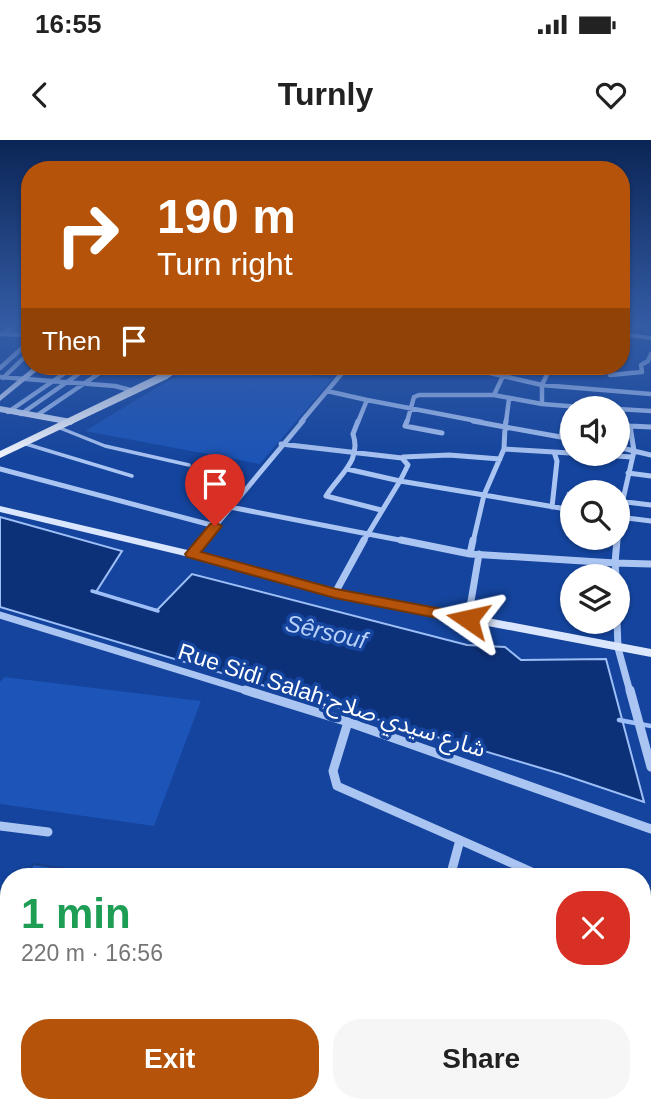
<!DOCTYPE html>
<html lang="en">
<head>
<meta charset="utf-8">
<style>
	body { margin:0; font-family:Helvetica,"Noto Sans Arabic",sans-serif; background:#f6f6f6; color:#222; height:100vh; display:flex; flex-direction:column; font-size:26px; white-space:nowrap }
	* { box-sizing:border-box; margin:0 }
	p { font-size:23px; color:#767676 }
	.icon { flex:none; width:38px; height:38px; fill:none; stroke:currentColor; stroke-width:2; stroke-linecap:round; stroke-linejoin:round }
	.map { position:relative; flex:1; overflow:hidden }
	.details { position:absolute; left:0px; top:728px; width:651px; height:245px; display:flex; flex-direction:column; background:#fff; border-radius:28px 28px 0 0; box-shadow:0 2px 5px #0004 }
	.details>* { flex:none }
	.guide { position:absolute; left:21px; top:21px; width:609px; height:214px; border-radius:28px; box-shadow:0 2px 5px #0004; background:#b45309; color:#fff; overflow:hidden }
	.tools { position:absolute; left:560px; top:256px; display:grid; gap:14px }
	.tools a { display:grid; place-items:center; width:70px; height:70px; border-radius:50%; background:#fff; box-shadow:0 2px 5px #0004; font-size:35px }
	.pin { position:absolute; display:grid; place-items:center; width:60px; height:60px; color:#fff; margin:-72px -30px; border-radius:50% 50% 50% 0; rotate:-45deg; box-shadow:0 0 7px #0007 }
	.pin .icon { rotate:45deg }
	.me { position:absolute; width:77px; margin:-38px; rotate:281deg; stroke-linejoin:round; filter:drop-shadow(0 0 5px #0008) }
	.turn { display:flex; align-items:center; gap:24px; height:147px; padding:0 21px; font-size:32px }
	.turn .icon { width:91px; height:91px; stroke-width:2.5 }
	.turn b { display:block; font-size:49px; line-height:60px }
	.then { display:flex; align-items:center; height:66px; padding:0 21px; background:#0003; gap:14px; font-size:26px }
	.round { display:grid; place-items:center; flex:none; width:74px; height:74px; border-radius:28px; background:#f6f6f6 }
	.summary { display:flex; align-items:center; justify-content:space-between; height:119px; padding:0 21px }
	h1 { font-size:42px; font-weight:600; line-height:52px; color:#1e9e55 }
	.cta { display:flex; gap:14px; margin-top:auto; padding:14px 21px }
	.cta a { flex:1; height:80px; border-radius:28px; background:#b45309; color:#fff; font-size:28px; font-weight:600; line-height:80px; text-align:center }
	.cta a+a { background:#f6f6f6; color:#222 }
	.status { display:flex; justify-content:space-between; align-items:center; height:49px; padding:0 35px; background:#fff; direction:ltr }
	.status svg { height:19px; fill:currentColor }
	header { display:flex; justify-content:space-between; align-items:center; height:91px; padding:0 21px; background:#fff; font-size:32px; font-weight:600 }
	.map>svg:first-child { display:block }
	.green { fill:#1c54b7 }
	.water { fill:#0d3179; stroke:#9dbef6; stroke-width:2 }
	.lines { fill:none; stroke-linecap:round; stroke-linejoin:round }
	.stream-far1 { stroke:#9dbef6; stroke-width:3.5 }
	.stream { stroke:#9dbef6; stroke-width:4.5 }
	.lane { stroke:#abc5f3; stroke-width:3.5 }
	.street-far4 { stroke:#abc5f3; stroke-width:4.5 }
	.street-far3 { stroke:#abc5f3; stroke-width:5 }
	.street-far2 { stroke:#abc5f3; stroke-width:7 }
	.street-far1 { stroke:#abc5f3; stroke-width:9 }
	.street { stroke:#abc5f3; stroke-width:10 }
	.secondary { fill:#dae6fd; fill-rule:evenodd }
	.primary { fill:#f7f9ff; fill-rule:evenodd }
	.wall { fill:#1d4da2 }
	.shaded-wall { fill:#183e84 }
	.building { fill:#2259bc; stroke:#183e84; stroke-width:2 }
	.route { fill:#b45309; stroke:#753606; stroke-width:2 }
	.labels { text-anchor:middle; stroke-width:7; stroke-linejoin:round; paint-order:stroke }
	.street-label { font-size:23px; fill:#fff; stroke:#14449d }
	.water-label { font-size:24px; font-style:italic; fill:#b7d0fa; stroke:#14449d }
</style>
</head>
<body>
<div class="status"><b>16:55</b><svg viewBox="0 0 49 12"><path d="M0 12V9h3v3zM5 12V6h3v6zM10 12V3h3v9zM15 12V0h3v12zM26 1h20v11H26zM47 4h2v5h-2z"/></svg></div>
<header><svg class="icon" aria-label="back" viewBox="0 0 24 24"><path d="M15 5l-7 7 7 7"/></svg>Turnly<svg class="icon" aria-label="heart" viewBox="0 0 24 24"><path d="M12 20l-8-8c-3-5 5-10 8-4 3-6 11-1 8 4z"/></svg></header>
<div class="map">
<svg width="651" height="973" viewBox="0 0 651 973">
	<rect width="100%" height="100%" fill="#14449d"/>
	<path class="green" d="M 193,226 L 264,226 L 332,239 L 260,324 L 85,291 Z
		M 4,537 L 201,561 L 154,686 L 0,664 L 0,542 Z"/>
	<path class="water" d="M 0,377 L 122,411 L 96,452 L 157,470 L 192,434 L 467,505 L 505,507 L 521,520 L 606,519 L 644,662 L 561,634 L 0,467 Z"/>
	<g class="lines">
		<path class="stream-far1" d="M 92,451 L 158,471"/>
		<path class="stream" d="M 619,580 L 651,586"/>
		<path class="lane" d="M 60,288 L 105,306 L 189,325
			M 26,304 L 132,336
			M 192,351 L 233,363"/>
		<path class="street-far4" d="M 0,194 L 30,195
			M 3,194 L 15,186
			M 155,226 L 178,228
			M 444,226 L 464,227 L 542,245 L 651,254
			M 513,226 L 503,236 L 494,255 L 542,264
			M 551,226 L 542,245 L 542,264 L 593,268
			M 0,228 L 30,201
			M 610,235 L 642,232 L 641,225 L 648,221 L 651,214
			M 0,237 L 115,246 L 134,251
			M 3,238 L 30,212
			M 327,251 L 367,260 L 358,282
			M 367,260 L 482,282
			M 618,269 L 651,271
			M 8,272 L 75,226
			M 21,274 L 90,226
			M 36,276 L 110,226
			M 301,282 L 348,226
			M 407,282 L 414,257 L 419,255 L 494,255
			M 506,282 L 509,259"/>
		<path class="street-far3" d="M 358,281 L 353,294 C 362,321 339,335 326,356 L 381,370
			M 407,281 L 405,286 L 442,293
			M 506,281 L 505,287 L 572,299
			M 618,285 L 630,286
			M 651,287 L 630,286 L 634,311 L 651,315
			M 561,297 L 563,284 L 572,283
			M 281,304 L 402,318 L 408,325 L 400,341 L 347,329
			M 618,307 L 634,311 L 619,377 L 651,381
			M 504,309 L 554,312 L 557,321 L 552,367
			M 554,312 L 632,317
			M 403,317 L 449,315 L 500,319
			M 0,329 L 215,386
			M 628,333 L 651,336
			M 569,354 L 572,354
			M 618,361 L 651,365
			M 230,367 L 368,394 L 363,402
			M 618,377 L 618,392
			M 202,402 L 303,281
			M 410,402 L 368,394 L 400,341 L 484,355 L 504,309 L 505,287 L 473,281
			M 473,402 L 484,355 L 572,370
			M 617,402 L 617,397"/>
		<path class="street-far2" d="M 401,400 L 470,414 L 615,423 L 616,436
			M 617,400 L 615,423 L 651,424
			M 192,414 L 203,400
			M 470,414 L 473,400
			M 335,453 L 364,400
			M 0,475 L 250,552
			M 468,479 L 479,414
			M 617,481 L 618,508 L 630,552"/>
		<path class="street-far1" d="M 245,550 L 348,582 L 651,689
			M 630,550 L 651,627
			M 348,582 L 333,631 L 337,646 L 460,700
			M 0,686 L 48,692
			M 450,737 L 460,700 L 543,737"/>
		<path class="street" d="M 642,780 L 651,784
			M 642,924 L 651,925
			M 384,973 L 385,964"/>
		<path class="secondary" d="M 621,192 L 651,196 L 651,200 L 621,196 Z
			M 35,226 L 43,226 L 0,261 L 0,255 Z
			M 0,266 L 71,279 L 75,282 L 71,285 L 0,272 Z
			M 0,366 L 196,412 L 335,449 L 651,509 L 651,517 L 335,457 L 189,417 L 0,372 Z"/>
		<path class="primary" d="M 176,226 L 186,226 L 167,239 L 0,318 L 0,311 Z"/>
	</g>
	<path class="wall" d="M 624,186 L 651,186 L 651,193 L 624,191 Z"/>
	<path class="shaded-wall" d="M 9,824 L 9,869 L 0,889 L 0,843 Z"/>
	<path class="building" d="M 33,724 L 119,737 L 27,737 Z
		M 4,755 L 9,756 L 9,824 L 0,843 L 0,762 Z"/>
	<linearGradient id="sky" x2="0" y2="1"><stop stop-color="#0b2556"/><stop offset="0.58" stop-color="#345ca5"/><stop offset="1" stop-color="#345ca5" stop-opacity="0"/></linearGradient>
	<rect width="651" height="322" fill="url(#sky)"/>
	<path class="route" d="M 215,382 L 222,386 L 201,412 L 336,449 L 468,474 L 476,479 L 468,484 L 335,458 L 187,417 L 185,414 L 210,384 Z"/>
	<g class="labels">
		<g class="street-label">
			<text transform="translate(332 560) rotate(18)" y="8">Rue Sidi Salah;شارع سيدي صلاح</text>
		</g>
		<g class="water-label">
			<text transform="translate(326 492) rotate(13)" y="8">Sêrsouf</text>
		</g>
	</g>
</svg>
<div class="tools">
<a><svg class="icon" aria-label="sound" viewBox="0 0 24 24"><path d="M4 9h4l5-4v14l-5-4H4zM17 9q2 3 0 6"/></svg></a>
<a><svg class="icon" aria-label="search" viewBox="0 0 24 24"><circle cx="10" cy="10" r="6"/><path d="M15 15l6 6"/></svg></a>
<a><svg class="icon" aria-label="layers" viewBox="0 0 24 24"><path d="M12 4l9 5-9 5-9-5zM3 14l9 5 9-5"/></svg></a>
</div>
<div class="pin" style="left:215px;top:386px;background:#d93025"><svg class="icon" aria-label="arrive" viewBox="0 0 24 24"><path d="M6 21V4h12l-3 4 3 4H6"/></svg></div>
<svg class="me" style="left:468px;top:479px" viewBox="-20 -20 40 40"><path d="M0-17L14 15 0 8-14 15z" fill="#b45309" stroke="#fff" stroke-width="4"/></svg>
<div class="guide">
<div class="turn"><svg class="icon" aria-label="right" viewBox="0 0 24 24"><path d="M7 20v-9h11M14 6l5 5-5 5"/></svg><div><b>190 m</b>Turn right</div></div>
<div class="then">Then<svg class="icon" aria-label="arrive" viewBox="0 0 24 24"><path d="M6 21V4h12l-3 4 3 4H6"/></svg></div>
</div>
<section class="details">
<div class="summary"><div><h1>1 min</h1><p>220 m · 16:56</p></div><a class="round" style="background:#d93025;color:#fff"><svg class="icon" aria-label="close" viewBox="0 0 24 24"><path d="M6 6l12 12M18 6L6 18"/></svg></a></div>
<div class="cta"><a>Exit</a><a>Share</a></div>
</section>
</div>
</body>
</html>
